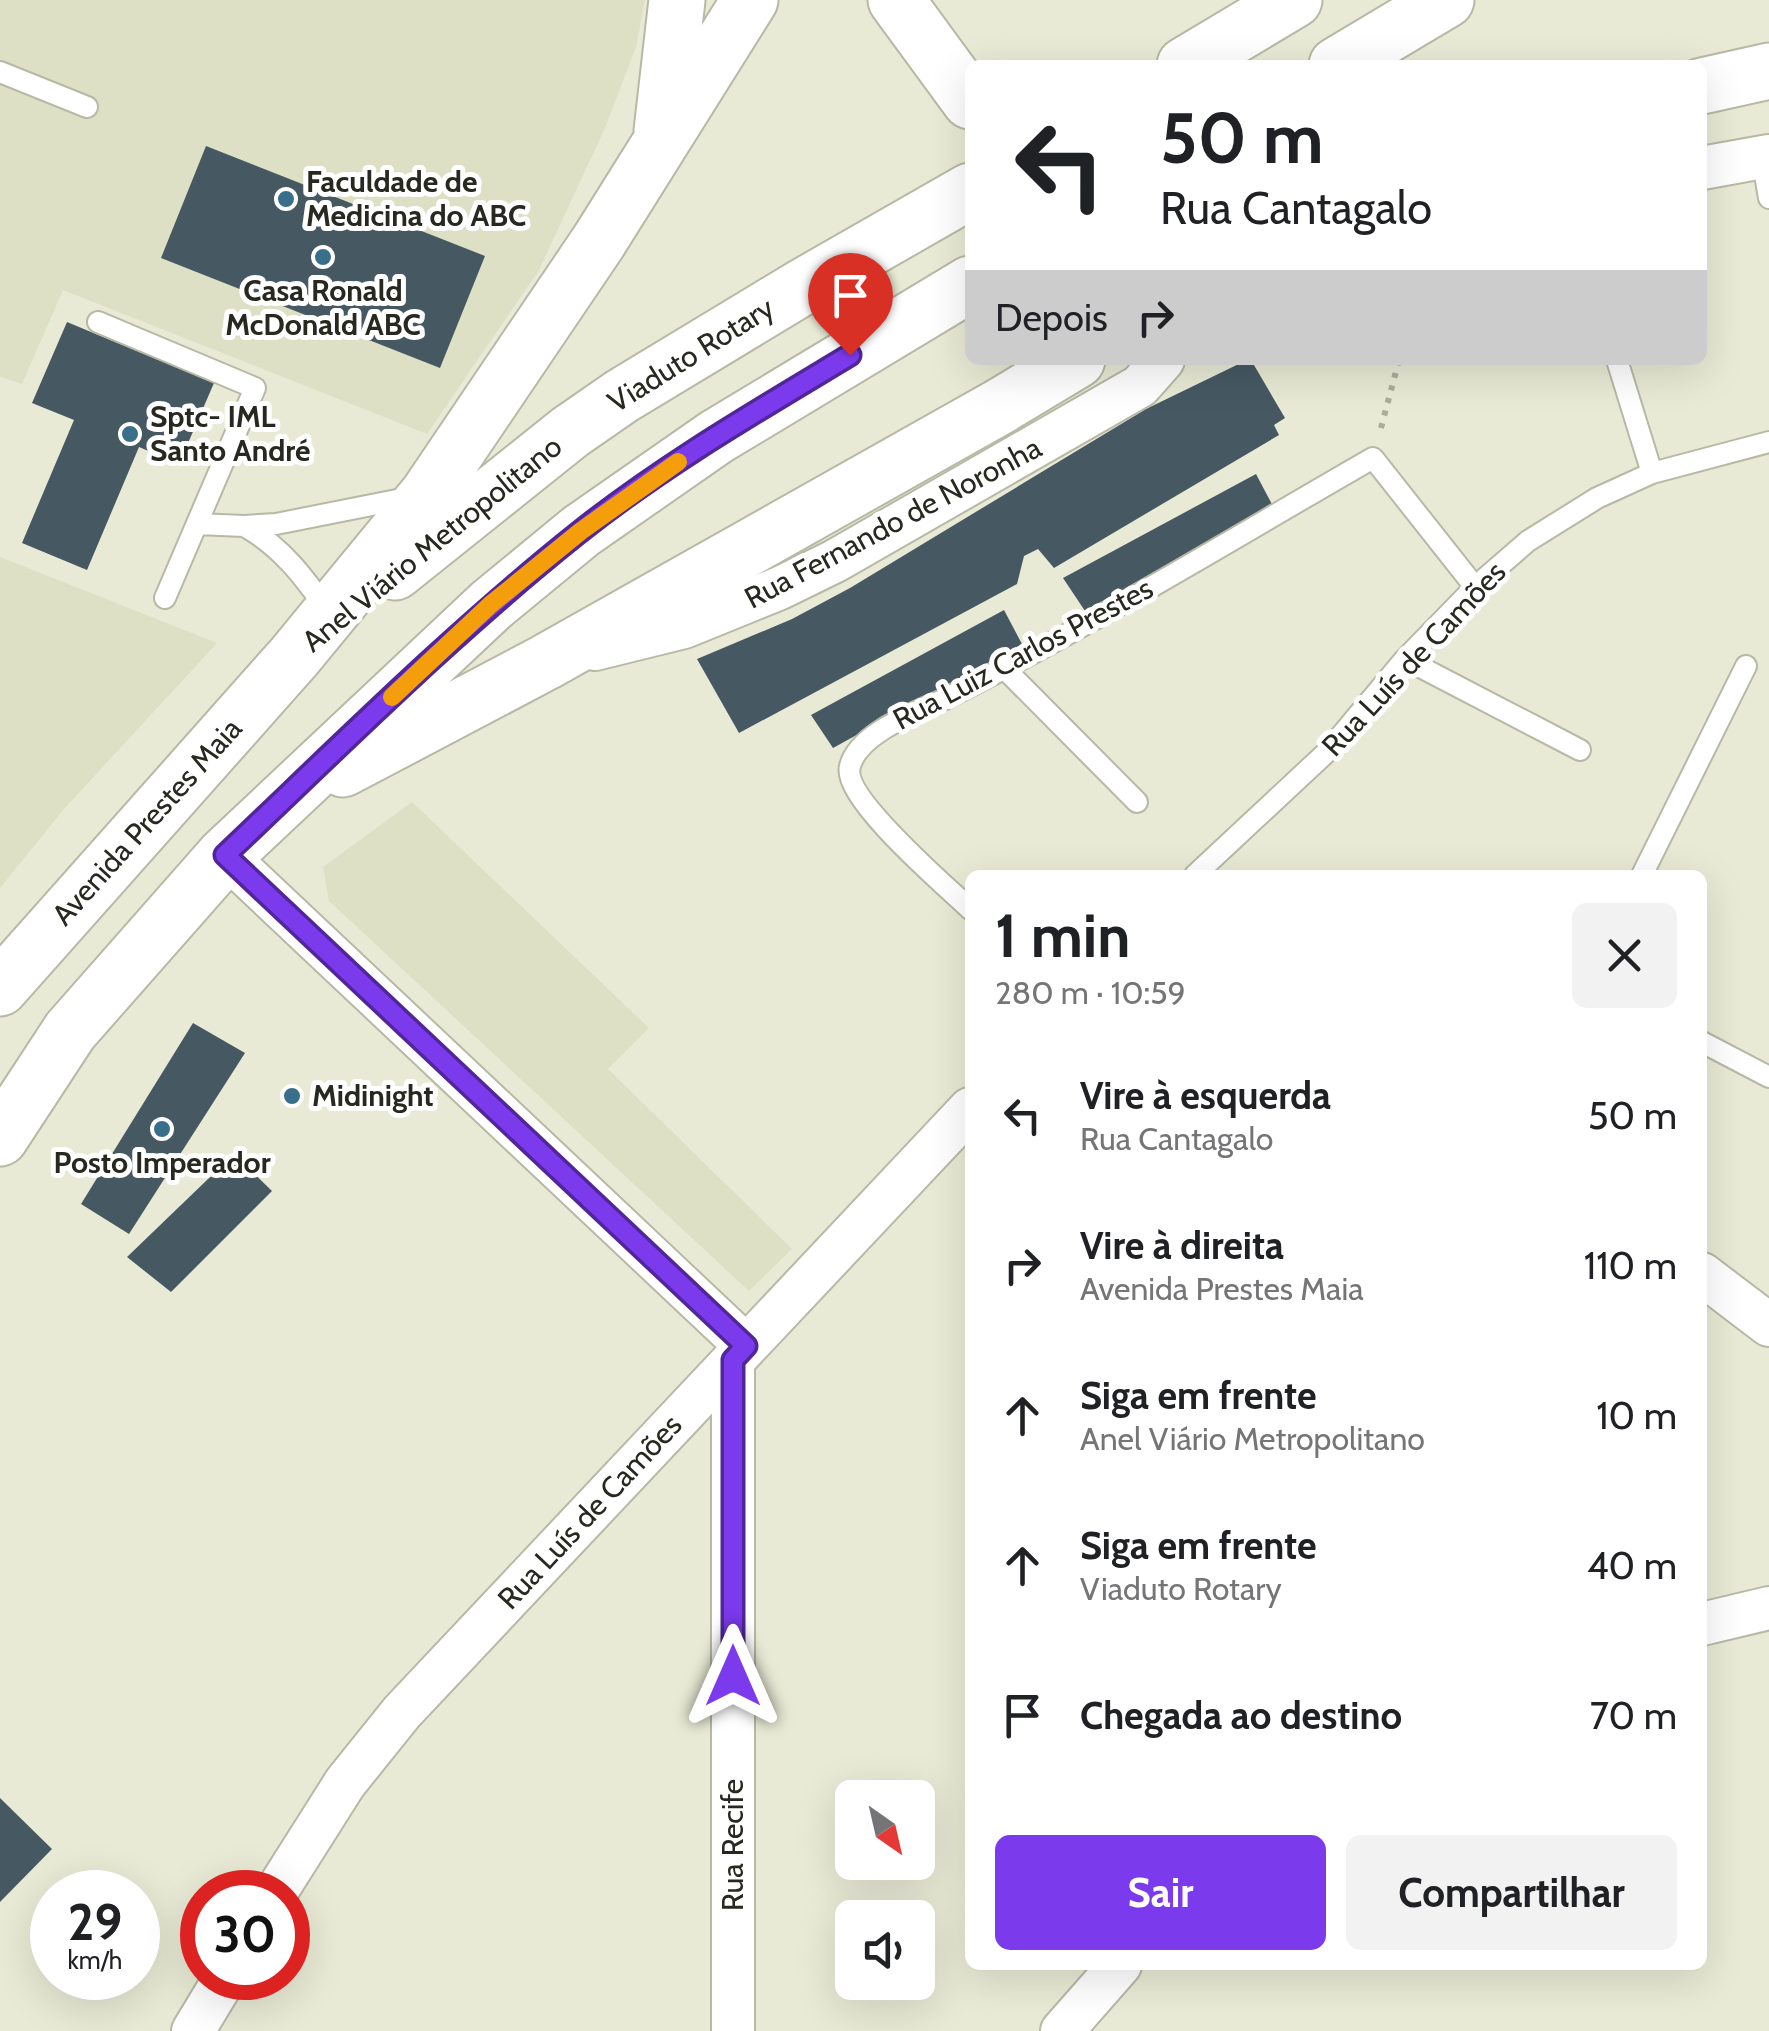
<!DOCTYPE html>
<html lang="pt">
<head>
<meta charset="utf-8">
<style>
	body { margin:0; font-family:Cabin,sans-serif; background:#f2f2f2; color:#202124; height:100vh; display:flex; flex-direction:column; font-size:38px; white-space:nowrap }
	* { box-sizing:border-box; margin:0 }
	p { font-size:32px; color:#757577 }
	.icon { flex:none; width:55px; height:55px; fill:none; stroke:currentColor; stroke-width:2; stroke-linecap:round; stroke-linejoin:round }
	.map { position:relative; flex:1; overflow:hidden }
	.drawer { position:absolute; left:965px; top:870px; width:742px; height:1100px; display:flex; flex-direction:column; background:#fff; border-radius:15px; box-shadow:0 10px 40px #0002 }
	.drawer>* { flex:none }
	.banner { position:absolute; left:965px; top:60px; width:742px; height:305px; border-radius:15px; box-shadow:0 10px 40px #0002; background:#fff; color:#202124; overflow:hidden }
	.needle { width:65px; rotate:146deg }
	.fabs { position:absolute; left:835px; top:1780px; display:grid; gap:20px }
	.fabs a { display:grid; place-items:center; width:100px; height:100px; border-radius:15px; background:#fff; box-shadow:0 10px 40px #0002; font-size:50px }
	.speed { position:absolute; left:30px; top:1870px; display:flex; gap:20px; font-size:50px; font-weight:700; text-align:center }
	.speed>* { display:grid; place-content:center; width:130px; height:130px; border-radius:50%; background:#fff; box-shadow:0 10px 40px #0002; line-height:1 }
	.speed small { font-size:25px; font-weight:400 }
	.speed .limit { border:15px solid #d22; background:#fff; color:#111 }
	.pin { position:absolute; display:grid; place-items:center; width:85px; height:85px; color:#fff; margin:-102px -42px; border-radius:50% 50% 50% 0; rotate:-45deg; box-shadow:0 0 10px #0007 }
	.pin .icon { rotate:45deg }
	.me { position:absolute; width:110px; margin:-55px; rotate:0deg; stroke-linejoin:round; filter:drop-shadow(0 0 8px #0008) }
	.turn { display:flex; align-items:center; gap:35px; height:210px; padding:0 30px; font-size:45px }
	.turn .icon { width:130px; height:130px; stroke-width:2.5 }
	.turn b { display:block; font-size:70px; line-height:85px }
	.then { display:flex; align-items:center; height:95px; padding:0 30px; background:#0003; gap:20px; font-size:38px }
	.round { display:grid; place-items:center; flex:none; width:105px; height:105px; border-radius:15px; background:#f2f2f2 }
	.headline { display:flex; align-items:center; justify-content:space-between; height:170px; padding:0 30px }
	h1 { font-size:60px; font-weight:700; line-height:75px }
	.button { display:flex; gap:20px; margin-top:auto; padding:20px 30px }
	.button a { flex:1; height:115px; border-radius:15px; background:#7c3aed; color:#fff; font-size:40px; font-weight:700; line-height:115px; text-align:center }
	.button a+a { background:#f2f2f2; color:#202124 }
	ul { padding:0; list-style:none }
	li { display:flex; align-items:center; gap:30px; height:150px; padding:0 30px }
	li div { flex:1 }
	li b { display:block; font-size:38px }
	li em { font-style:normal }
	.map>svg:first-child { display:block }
	.built { fill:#dde0c4 }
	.building { fill:#465963 }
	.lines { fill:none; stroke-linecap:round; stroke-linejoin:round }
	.service-casing { stroke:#b7b9a5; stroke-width:24 }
	.minor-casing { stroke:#b7b9a5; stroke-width:46 }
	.primary-casing { stroke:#b7b9a5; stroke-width:59 }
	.trunk-casing { stroke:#b7b9a5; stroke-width:59 }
	.path { stroke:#abac9c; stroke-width:6; stroke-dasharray:5 8; stroke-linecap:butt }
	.service { stroke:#fff; stroke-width:20 }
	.minor { stroke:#fff; stroke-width:42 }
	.primary { stroke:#fff; stroke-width:55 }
	.trunk { stroke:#fff; stroke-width:55 }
	.route-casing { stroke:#51269a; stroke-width:25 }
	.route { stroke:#7c3aed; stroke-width:18 }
	.slow { stroke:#f59e0b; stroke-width:18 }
	.poi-dot { fill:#396f8a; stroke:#fff; stroke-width:4 }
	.labels { text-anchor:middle; stroke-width:10; stroke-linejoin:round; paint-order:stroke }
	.poi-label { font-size:30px; font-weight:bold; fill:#272820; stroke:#fff; text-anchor:start }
	.street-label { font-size:30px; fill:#272820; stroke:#fff }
</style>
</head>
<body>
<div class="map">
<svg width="1769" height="2031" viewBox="0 0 1769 2031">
	<rect width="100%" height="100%" fill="#e8ead5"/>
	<path class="built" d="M 0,0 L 645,0 L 636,47 L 605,128 L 539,270 L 427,434 L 63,290 L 22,384 L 0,377 Z
		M 0,557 L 217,643 L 64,809 L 0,888 Z
		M 412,802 L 649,1028 L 608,1069 L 792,1249 L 749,1291 L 329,901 L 323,867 Z"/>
	<path class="building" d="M 206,146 L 485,256 L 440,368 L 161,258 Z
		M 67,322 L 214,383 L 179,464 L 139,447 L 87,570 L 22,543 L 74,420 L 32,403 Z
		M 1247,360 L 1251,360 L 1285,418 L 1274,425 L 1279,435 L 1054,568 L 1038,549 L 1024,556 L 1017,584 L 739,733 L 697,659 L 792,619 L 850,588 L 1146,409 Z
		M 1256,474 L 1274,508 L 1085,611 L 1063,578 Z
		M 1004,610 L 1022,644 L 833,748 L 811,715 Z
		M 193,1023 L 245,1053 L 129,1234 L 81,1204 Z
		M 234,1154 L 272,1191 L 171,1292 L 127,1257 Z
		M 0,1798 L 52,1849 L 0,1902 Z"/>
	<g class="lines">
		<defs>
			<path id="service" d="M 0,72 L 87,107
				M 1762,157 L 1769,198
				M 98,322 L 255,388 L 165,598
				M 1617,360 L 1652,473
				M 197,524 L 244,526 L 276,524 L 412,497
				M 246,527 C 283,548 305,579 329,612
				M 1405,659 L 1580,750
				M 1005,669 L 1137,802
				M 1195,875 L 1329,750 L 1405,659 L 1475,587 L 1528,541 L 1597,498 L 1652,473 L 1769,442
				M 1642,875 L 1746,666
				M 970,909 C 946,886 841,797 850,766 C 859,732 918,712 947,698 C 1092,625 1232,539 1373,458 L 1475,587
				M 1702,1042 L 1769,1077"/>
			<path id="minor" d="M 1702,168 L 1769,156
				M 595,649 L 684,627 L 780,588 L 835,561 L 1140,386 L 1163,360
				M 225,855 L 746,1346
				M 1702,1274 L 1769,1325
				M 733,1360 L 733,2031
				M 1702,1624 L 1769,1608
				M 276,1892 L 345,1783 L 402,1712 L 970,1109
				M 193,2031 L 225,1978
				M 1062,2031 L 1120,1965"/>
			<path id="primary" d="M 896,0 L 970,101
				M 1702,86 L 1769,71"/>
			<path id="trunk" d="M 1185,65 L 1294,0
				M 1337,65 L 1446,0
				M 662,131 L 677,0
				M 395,572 L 570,432 L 622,396 L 804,286 L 970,191
				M 343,769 L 546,662 L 999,407 L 1077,360
				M 0,988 L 294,657 L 428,494 L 599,241 L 750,0
				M 0,1138 L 70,1031 L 225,855 L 491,605 L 581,531 L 716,437 L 970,284"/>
		</defs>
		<use href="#service" class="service-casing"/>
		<use href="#minor" class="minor-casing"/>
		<use href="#primary" class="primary-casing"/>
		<use href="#trunk" class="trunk-casing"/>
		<path class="path" d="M 1381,428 L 1399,360"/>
		<use href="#service" class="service"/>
		<use href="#minor" class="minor"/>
		<use href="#primary" class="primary"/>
		<use href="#trunk" class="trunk"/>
	</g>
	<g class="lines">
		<defs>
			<path id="route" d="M 733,1676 L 733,1360 L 746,1346 L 225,855 C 340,746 453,633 577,534 C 662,466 757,411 850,355"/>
		</defs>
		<use href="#route" class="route-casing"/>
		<use href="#route" class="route"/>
		<path class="slow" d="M 392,697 L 490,605 L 581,531 L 678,462"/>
	</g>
	<g class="poi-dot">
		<circle cx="286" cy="199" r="10"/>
		<circle cx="323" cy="257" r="10"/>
		<circle cx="130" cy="434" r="10"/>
		<circle cx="292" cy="1096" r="10"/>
		<circle cx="162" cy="1129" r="10"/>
	</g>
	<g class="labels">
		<g class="poi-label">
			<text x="306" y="192">Faculdade de<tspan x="306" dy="34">Medicina do ABC</tspan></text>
			<text x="323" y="301" text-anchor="middle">Casa Ronald<tspan x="323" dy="34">McDonald ABC</tspan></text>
			<text x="150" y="427">Sptc- IML<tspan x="150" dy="34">Santo André</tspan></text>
			<text x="312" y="1106">Midinight</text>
			<text x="162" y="1173" text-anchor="middle">Posto Imperador</text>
		</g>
		<g class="street-label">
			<text transform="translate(691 355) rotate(-32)" y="10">Viaduto Rotary</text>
			<text transform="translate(893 523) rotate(-28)" y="10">Rua Fernando de Noronha</text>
			<text transform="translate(432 544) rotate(-39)" y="10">Anel Viário Metropolitano</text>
			<text transform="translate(1023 654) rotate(-28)" y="10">Rua Luiz Carlos Prestes</text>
			<text transform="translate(1414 659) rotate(-47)" y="10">Rua Luís de Camões</text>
			<text transform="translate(147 822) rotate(-48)" y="10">Avenida Prestes Maia</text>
			<text transform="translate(590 1512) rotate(-47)" y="10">Rua Luís de Camões</text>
			<text transform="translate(733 1845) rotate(-90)" y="10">Rua Recife</text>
		</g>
	</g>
</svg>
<div class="fabs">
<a><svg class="needle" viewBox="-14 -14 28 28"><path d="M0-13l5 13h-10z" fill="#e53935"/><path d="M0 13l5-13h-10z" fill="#757577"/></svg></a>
<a><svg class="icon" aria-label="sound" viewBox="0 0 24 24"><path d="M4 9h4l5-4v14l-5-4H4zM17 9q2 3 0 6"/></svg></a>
</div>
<div class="speed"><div>29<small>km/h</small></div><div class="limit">30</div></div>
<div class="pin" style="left:850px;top:355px;background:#d93025"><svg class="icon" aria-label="arrive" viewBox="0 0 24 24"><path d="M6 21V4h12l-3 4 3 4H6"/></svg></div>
<svg class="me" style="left:733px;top:1676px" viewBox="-20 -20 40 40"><path d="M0-17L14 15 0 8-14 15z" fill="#7c3aed" stroke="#fff" stroke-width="4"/></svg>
<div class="banner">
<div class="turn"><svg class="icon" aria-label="left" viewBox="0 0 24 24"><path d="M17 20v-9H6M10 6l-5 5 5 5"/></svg><div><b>50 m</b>Rua Cantagalo</div></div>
<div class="then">Depois<svg class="icon" aria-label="right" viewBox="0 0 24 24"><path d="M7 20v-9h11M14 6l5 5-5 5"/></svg></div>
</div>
<section class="drawer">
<div class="headline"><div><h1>1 min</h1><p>280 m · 10:59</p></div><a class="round"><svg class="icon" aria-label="close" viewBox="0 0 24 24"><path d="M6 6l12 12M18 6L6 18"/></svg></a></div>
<ul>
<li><svg class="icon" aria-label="left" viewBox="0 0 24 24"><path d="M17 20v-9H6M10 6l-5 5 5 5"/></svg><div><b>Vire à esquerda</b><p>Rua Cantagalo</p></div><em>50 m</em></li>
<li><svg class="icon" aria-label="right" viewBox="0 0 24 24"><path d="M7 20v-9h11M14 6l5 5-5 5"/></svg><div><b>Vire à direita</b><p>Avenida Prestes Maia</p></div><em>110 m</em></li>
<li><svg class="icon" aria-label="ahead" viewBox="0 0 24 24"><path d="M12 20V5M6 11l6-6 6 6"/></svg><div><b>Siga em frente</b><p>Anel Viário Metropolitano</p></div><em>10 m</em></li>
<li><svg class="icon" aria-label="ahead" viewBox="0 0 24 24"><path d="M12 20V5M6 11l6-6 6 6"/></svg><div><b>Siga em frente</b><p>Viaduto Rotary</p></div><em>40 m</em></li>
<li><svg class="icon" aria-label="arrive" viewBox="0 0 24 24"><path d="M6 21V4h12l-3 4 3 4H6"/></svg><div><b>Chegada ao destino</b></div><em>70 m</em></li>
</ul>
<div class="button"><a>Sair</a><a>Compartilhar</a></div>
</section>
</div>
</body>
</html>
